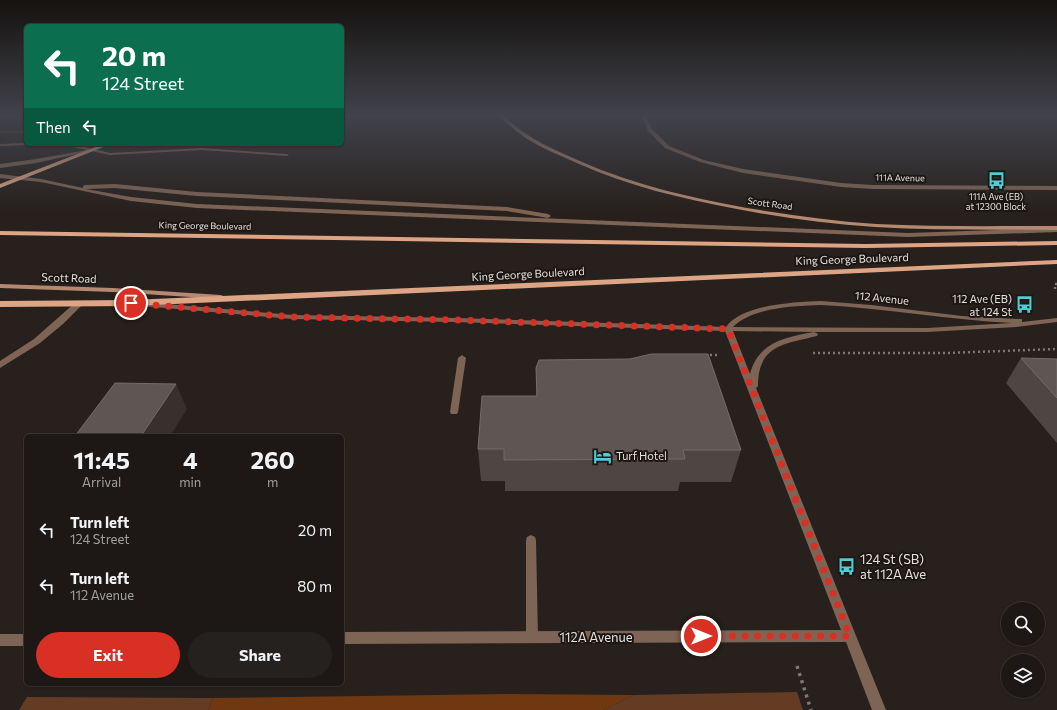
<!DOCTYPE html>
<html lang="en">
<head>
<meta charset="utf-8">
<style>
	body { margin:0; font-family:Commissioner,sans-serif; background:#25211e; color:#f1f3f6; height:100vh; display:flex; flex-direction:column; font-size:15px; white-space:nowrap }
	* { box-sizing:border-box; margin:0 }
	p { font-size:13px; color:#a0a0a0 }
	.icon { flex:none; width:22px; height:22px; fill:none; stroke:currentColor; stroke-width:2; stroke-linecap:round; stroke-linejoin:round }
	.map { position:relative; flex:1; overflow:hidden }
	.drawer { position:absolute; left:24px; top:434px; width:320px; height:252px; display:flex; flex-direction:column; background:#1d1815; border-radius:6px; box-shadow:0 1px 3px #0004,0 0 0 1px #3b3734 }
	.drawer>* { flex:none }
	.banner { position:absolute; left:24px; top:24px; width:320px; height:122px; border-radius:6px; box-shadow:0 1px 3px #0004,0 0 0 1px #3b3734; background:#0b6e4f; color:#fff; overflow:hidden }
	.controls { position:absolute; left:1001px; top:602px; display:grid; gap:8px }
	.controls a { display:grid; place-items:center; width:44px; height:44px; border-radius:50%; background:#1d1815; box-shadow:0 1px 3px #0004,0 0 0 1px #3b3734; font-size:20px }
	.pin { position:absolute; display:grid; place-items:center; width:34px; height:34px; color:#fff; margin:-17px; border:2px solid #fff; border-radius:50%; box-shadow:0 1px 4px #0007 }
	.me { position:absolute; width:44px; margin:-22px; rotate:90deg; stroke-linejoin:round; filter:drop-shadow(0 0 3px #0008) }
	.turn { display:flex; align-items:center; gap:14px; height:84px; padding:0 12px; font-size:18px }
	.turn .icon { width:52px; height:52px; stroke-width:2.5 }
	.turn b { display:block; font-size:28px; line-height:34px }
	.then { display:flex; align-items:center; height:38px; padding:0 12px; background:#0003; gap:8px; font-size:15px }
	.eta { display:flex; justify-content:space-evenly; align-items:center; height:68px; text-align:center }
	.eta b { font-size:24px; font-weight:700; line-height:28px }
	.action { display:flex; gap:8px; margin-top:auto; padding:8px 12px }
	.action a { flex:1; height:46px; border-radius:24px; background:#d93025; color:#fff; font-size:16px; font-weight:700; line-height:46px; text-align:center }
	.action a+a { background:#25211e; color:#f1f3f6 }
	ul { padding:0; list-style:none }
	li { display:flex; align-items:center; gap:12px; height:56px; padding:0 12px }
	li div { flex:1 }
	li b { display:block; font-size:15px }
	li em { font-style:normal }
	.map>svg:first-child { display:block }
	.green { fill:#643c23 }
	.forest { fill:#703810 }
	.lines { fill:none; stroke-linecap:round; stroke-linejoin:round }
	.stream { fill:#652e03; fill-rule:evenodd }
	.path-far1 { stroke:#7d7874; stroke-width:2.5; stroke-dasharray:2 3; stroke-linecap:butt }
	.path { stroke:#7d7874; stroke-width:3.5; stroke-dasharray:3 4.5; stroke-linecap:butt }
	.service { fill:#7e6454; fill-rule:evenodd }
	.minor { fill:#7e6454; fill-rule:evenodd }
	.secondary { fill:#b48970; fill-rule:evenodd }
	.primary { fill:#dda585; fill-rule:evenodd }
	.wall { fill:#4d4642 }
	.shaded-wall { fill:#37302c }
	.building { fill:#5e5652; stroke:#736c68 }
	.route { stroke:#d93025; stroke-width:7; stroke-dasharray:0 12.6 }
	.labels { text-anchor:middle; stroke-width:4; stroke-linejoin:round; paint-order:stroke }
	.far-street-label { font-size:9px; fill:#e4e0dd; stroke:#1d1713 }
	.far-poi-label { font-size:9px; fill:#e4e0dd; stroke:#1d1713 }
	.street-label { font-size:11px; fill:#e4e0dd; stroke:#1d1713 }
	.poi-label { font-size:11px; fill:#e4e0dd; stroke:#1d1713; text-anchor:end }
	.near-poi-label { font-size:13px; fill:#e4e0dd; stroke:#1d1713; text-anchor:start }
	.near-street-label { font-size:13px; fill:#e4e0dd; stroke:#1d1713 }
</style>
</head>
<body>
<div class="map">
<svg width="1057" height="710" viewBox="0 0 1057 710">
	<rect width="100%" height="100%" fill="#27201c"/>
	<path class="green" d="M 797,692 L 803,710 L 603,710 L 634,695 Z
		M 27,697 L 213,698 L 208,710 L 19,710 Z"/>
	<path class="forest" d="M 507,694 L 634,695 L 603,710 L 208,710 L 213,698 Z"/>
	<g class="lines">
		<path class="stream" d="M 0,131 L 26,131 L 26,133 L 0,133 Z"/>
		<path class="path-far1" d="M 1057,284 L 1055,284 L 1055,289 L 1057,291
			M 813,353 L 947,353 L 1057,349
			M 705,355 L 720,355"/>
		<path class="path" d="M 797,666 L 811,710"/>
		<path class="service" d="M 26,143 L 26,144 L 76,145 L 110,153 L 202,148 L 287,154 L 289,155 L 287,156 L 202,150 L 110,155 L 91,151 L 36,163 L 0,168 L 0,164 L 36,159 L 87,150 C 59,143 28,145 0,146 L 0,144 Z
			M 0,174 L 41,179 L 83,188 L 83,186 L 85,185 L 115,184 L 197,192 L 507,207 L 548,214 L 551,216 L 548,218 L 507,211 L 197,196 L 115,188 L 86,189 L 131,197 L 197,204 L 908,233 L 1057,228 L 1057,232 L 908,237 L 197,208 L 131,201 L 41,182 L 0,178 Z
			M 76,302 L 79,302 L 83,304 L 63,324 L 40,343 L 0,368 L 0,361 L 34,339 Z
			M 462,355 L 466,358 L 458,412 L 457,414 L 451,414 L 450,412 L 458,358 Z
			M 531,535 L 535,537 L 536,540 L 538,637 L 536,641 L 532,643 L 528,641 L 526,637 L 526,540 L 527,537 Z"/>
		<path class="minor" d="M 641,114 L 645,114 L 652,129 L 669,146 L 704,160 L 743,169 L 841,183 L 873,185 L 1057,186 L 1057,190 L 873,189 L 841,187 L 743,173 L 700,162 L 665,148 L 648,131 Z
			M 821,301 L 871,305 L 962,316 L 1019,319 L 1022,319 L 1022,322 L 1057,318 L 1057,322 L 1016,327 L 927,332 L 814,332 L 818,334 L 817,336 C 784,344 758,345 758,386 L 756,388 L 886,710 L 872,710 L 846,642 L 342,644 L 342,632 L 841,630 L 725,331 L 455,322 L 293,319 L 142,306 L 138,304 L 142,302 L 293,315 L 455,318 L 726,327 C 742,304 796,302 821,301 ZM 821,305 C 885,308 948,320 1012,323 L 927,328 L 733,327 C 752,307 796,306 821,305 ZM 733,331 L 814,332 C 786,337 758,342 750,374 Z
			M 0,634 L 26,634 L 26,646 L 0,646 Z"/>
		<path class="secondary" d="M 499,114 L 503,114 C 524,138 553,149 582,162 C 635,185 691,198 747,208 C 790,215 833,221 876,224 C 936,227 997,226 1057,226 L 1057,230 C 996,229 936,231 875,227 C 829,224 783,218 737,209 C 683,199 628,186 577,163 C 549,151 518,139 499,114 Z
			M 0,284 L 113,288 L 221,295 L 225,297 L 221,299 L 113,292 L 0,288 Z"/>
		<path class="primary" d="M 103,144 L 111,144 L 0,188 L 0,184 Z
			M 0,231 L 866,244 L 1057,241 L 1057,245 L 866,248 L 0,235 Z
			M 1057,260 L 1057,264 L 131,306 L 0,307 L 0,301 L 131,300 Z"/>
	</g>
	<path class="wall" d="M 1021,358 L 1057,359 L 1057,443 L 1006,383 Z
		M 536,368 L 741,450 L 731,482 L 680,482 L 678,491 L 505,491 L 505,481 L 481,481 L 478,449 L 536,396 Z"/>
	<path class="shaded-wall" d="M 176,384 L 187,409 L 170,436 L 141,436 Z"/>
	<path class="building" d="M 651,354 L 708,354 L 741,450 L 683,450 L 685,459 L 504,460 L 504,449 L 478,449 L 482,396 L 537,396 L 536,368 L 539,360 L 630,359 Z
		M 1021,358 L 1057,359 L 1057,398 Z
		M 115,383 L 176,384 L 141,436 L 75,436 Z"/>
	<linearGradient id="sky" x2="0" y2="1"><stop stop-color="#15120f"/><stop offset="0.54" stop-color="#41424b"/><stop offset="1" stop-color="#41424b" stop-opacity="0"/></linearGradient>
	<rect width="1057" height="213" fill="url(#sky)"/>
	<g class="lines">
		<path class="route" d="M 131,303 L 293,317 L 455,320 L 728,329 L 850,636 L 701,636"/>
	</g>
	<defs>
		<symbol id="bus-bare" viewBox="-9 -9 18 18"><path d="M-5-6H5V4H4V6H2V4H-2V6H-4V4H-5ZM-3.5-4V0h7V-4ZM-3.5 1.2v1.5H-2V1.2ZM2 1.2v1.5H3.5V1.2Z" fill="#51ccd4" stroke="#1d1713" stroke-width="2.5" paint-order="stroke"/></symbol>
		<symbol id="hotel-bare" viewBox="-9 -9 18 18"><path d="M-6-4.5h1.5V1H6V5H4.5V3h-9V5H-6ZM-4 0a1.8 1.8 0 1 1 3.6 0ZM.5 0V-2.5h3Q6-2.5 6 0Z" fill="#51ccd4" stroke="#1d1713" stroke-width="2.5" paint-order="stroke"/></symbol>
	</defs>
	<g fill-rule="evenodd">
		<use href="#bus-bare" x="984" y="168" width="25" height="25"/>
		<use href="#bus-bare" x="1012" y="292" width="25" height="25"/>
		<use href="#hotel-bare" x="590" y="444" width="25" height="25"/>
		<use href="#bus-bare" x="834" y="554" width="25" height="25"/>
	</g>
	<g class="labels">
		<g class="far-street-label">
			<text transform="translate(900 178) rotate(1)" y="3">111A Avenue</text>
			<text transform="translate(770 204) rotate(8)" y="3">Scott Road</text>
			<text transform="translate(205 226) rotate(1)" y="3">King George Boulevard</text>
		</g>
		<g class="far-poi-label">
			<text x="996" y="200">111A Ave (EB)<tspan x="996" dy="10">at 12300 Block</tspan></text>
		</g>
		<g class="street-label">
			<text transform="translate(852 259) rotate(-2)" y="4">King George Boulevard</text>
			<text transform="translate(528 274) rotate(-3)" y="4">King George Boulevard</text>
			<text transform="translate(69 278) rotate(2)" y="4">Scott Road</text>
			<text transform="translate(882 298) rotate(6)" y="4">112 Avenue</text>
		</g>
		<g class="poi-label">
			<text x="1012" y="303">112 Ave (EB)<tspan x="1012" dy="13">at 124 St</tspan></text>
			<text x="616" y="460" text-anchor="start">Turf Hotel</text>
		</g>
		<g class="near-poi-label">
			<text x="860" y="564">124 St (SB)<tspan x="860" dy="15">at 112A Ave</tspan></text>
		</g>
		<g class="near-street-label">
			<text x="596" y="642">112A Avenue</text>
		</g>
	</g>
</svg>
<div class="controls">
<a><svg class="icon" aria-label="search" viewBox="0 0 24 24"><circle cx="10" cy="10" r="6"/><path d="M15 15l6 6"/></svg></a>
<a><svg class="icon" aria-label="layers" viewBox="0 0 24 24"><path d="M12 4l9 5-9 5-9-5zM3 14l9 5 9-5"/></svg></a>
</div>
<div class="pin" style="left:131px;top:303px;background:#d93025"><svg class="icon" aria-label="arrive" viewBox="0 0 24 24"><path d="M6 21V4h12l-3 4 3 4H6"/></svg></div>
<svg class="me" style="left:701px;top:636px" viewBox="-20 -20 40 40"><circle r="17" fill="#d93025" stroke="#fff" stroke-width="3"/><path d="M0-11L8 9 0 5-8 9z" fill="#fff"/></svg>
<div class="banner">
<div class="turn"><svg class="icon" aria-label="left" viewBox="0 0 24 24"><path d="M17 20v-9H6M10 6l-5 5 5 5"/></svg><div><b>20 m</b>124 Street</div></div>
<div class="then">Then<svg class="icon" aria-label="left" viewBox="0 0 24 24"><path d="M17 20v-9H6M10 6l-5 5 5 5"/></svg></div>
</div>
<section class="drawer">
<div class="eta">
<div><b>11:45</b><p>Arrival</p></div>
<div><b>4</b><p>min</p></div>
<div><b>260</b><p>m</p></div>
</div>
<ul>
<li><svg class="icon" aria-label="left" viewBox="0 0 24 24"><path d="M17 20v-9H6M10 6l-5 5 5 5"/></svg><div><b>Turn left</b><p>124 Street</p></div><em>20 m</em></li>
<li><svg class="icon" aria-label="left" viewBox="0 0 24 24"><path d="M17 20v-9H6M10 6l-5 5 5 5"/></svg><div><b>Turn left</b><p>112 Avenue</p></div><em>80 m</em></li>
</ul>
<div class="action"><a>Exit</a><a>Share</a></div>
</section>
</div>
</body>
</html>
